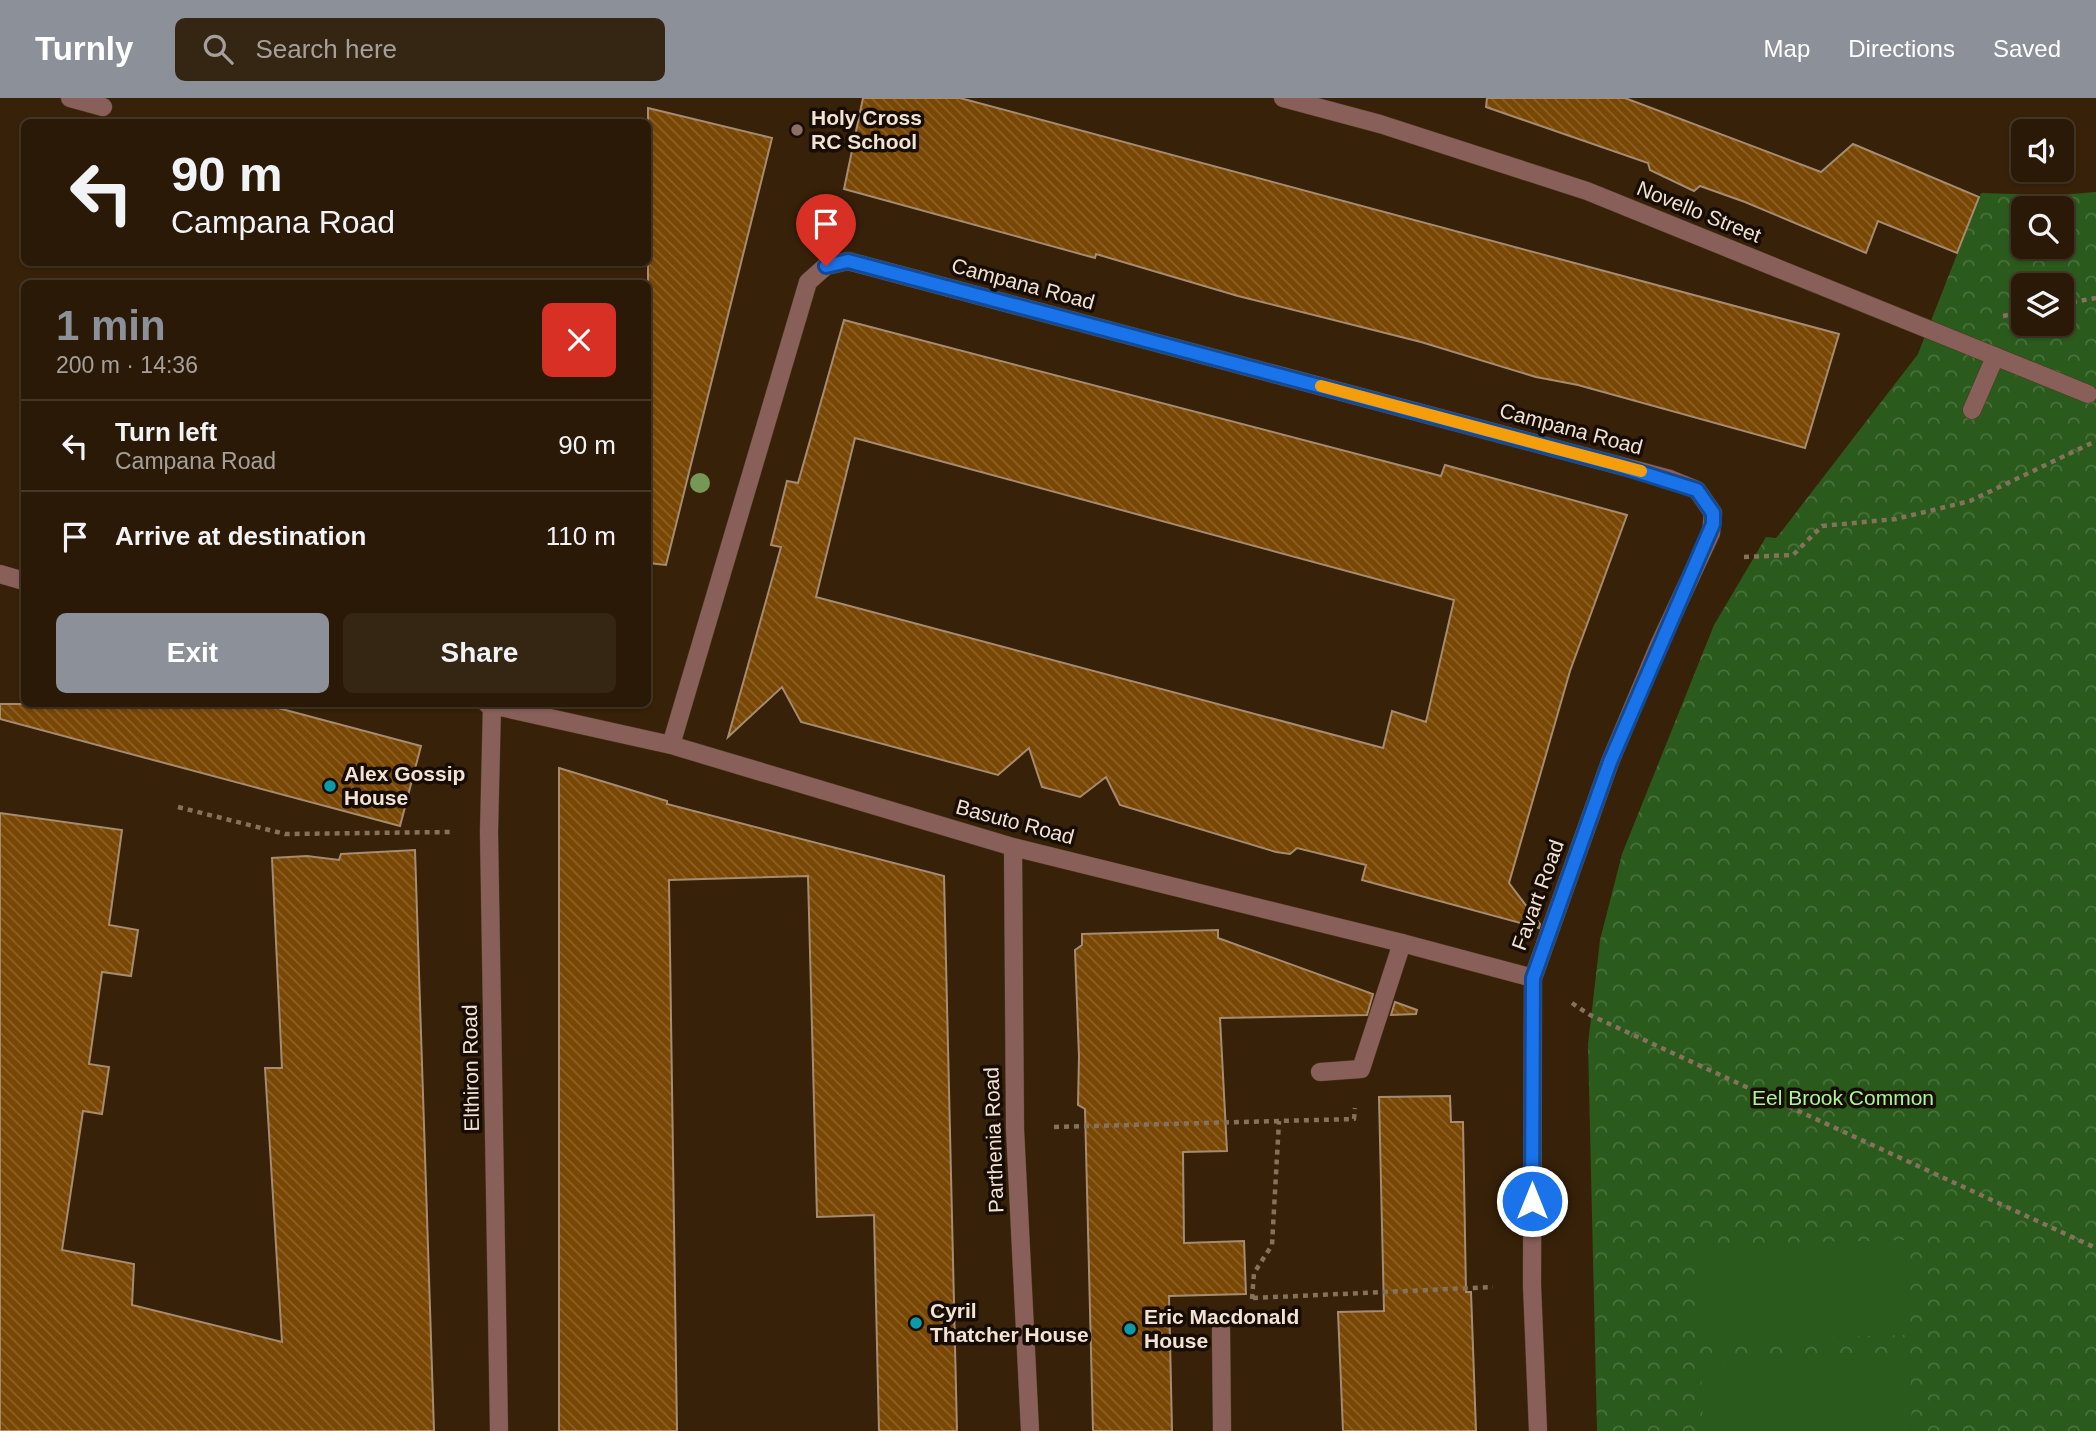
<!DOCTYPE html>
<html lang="en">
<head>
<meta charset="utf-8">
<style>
	body { margin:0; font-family:Helvetica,sans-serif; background:#352614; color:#f1f3f6; height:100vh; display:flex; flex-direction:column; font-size:26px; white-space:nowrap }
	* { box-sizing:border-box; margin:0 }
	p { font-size:23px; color:#a5a09b }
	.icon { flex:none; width:38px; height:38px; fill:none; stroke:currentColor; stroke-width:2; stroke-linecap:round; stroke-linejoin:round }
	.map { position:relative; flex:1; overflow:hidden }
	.sheet { position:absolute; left:21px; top:182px; width:630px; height:427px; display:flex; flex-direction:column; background:#291906; border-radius:10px; box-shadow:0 2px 5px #0004,0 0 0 2px #453828 }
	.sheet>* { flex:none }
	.guide { position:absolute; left:21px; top:21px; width:630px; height:147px; border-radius:10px; box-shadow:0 2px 5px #0004,0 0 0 2px #453828; background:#291906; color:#f1f3f6; overflow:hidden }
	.fabs { position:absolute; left:2011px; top:21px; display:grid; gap:14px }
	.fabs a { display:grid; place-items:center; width:63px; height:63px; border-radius:10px; background:#291906; box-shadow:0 2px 5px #0004,0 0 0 2px #453828; font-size:35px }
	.pin { position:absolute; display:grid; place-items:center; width:60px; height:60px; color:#fff; margin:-72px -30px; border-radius:50% 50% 50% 0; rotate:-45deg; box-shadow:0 0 7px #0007 }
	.pin .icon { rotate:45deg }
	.me { position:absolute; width:77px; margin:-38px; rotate:0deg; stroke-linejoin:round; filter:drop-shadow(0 0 5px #0008) }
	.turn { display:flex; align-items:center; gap:24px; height:147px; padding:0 35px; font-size:32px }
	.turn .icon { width:91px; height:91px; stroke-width:2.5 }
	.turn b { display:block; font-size:49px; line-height:60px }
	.round { display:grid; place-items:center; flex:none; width:74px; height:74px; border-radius:10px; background:#352614 }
	.head { display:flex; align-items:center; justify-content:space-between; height:119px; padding:0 35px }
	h1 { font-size:42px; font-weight:800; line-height:52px; color:#8c9099 }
	.cta { display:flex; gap:14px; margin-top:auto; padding:14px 35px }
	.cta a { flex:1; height:80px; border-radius:10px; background:#8c9099; color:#fff; font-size:28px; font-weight:800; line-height:80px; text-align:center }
	.cta a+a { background:#352614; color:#f1f3f6 }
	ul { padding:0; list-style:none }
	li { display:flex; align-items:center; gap:21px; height:91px; padding:0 35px; border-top:2px solid #453828 }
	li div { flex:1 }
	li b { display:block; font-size:26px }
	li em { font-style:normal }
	header { display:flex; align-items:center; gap:42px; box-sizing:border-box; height:98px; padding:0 35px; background:#8c9099; color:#fff }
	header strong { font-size:33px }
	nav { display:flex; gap:38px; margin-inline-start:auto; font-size:24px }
	.search { width:490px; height:63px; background:#352614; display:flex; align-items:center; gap:18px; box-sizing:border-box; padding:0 24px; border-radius:10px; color:#a5a09b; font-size:26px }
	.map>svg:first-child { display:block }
	.park { fill:url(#park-crowns); fill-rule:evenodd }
	.pitch { fill:#2a5a1c }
	.building { fill:url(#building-back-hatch); stroke:#a68b71; stroke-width:2; fill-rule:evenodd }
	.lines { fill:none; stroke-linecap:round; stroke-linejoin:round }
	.lane-casing { stroke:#513c25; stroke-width:19 }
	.street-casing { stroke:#513c25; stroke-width:19 }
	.path { stroke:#85725d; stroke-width:4.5; stroke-dasharray:5 5; stroke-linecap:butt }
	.lane { stroke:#896059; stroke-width:18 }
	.street { stroke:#896059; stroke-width:18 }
	.tree { fill:#769755 }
	.route-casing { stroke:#114b97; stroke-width:18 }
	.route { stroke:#1a73e8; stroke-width:12 }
	.slow { stroke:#f59e0b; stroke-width:12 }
	.education-dot { fill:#8d6e63; stroke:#170d04; stroke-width:2.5 }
	.culture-dot { fill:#0f9aa8; stroke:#170d04; stroke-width:2.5 }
	.labels { text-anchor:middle; stroke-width:7; stroke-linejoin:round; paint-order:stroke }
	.poi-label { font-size:21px; font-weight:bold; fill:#f2e3d5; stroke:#170d04; text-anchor:start }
	.street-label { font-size:21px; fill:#f2e3d5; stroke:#170d04 }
	.park-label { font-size:21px; fill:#a9f794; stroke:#170d04 }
</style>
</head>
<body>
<header>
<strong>Turnly</strong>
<div class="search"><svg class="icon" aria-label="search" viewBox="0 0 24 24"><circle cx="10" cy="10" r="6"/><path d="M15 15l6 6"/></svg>Search here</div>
<nav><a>Map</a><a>Directions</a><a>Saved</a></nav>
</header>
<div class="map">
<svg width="2096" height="1333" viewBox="0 0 2096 1333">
	<defs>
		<pattern id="park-crowns" width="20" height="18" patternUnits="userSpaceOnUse" patternTransform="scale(1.75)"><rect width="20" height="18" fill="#2a5a1c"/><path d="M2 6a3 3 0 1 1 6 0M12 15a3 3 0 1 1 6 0" fill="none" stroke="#49723c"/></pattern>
		<pattern id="building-back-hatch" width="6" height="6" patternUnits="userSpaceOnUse" patternTransform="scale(1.75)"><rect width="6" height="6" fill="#784704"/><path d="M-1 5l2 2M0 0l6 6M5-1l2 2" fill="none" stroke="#8c6128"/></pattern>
	</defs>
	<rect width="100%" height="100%" fill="#372108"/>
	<path class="park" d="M 2096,94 L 2096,1333 L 1597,1333 L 1588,946 L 1600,842 L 1622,756 L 1714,527 L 1766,439 L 1776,440 L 1781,434 L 1918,256 L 1981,95 L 2058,97 ZM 2023,110 L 2062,110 L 2062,149 L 2023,149 ZM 2023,187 L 2062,187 L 2062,226 L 2023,226 Z"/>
	<path class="pitch" d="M 1906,1142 L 1909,1237 L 1700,1242 L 1697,1147 Z
		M 1910,1260 L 1912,1333 L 1703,1333 L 1701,1265 Z"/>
	<path class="building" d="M 863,0 L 960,0 L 1839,236 L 1805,350 L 1578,287 L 1536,279 L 1421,244 L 1238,198 L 1096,156 L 1095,160 L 844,91 Z
		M 1487,0 L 1625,0 L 1821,74 L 1853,46 L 1979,99 L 1957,155 L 1878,123 L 1866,155 L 1745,104 L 1700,88 L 1694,93 L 1650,72 L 1648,65 L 1486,9 Z
		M 648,10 L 772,40 L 666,467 L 648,465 Z
		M 844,222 L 1441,378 L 1445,367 L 1627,417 L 1570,573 L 1509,785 L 1540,826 L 1539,830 L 1362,782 L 1366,767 L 1297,750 L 1290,756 L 1276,754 L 1120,707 L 1106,679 L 1080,699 L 1042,689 L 1029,650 L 998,677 L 801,624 L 782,589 L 728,639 L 781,449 L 771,447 L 787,383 L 798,385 ZM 855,340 L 1454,502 L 1426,624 L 1392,613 L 1383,650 L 816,499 Z
		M 0,606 L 263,606 L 421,648 L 400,728 L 0,621 Z
		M 559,670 L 667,703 L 667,706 L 944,778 L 957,1333 L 879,1333 L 874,1117 L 817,1119 L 808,778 L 669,782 L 677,1333 L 559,1333 Z
		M 0,715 L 122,732 L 109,827 L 138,832 L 131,878 L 102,874 L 89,966 L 109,969 L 102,1016 L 83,1013 L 62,1152 L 134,1166 L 132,1207 L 282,1244 L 265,970 L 282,970 L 272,760 L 307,758 L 339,762 L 341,756 L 415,752 L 434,1333 L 0,1333 Z
		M 1218,832 L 1218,840 L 1373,896 L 1367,917 L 1220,920 L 1227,1053 L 1183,1054 L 1184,1145 L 1244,1143 L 1246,1196 L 1169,1198 L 1172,1333 L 1093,1333 L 1085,1011 L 1078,1007 L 1079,958 L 1075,852 L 1082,847 L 1082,836 Z
		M 1395,904 L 1417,912 L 1416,916 L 1391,917 Z
		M 1450,998 L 1451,1024 L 1463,1024 L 1466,1194 L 1471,1194 L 1476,1333 L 1343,1333 L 1338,1214 L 1384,1213 L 1379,999 Z"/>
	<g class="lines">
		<defs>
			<path id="lane" d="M 1972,312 L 1995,259
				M 1320,974 L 1361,971 L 1402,845
				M 1221,1231 L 1222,1333"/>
			<path id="street" d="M 70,0 L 103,9
				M 1283,0 L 1380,26 L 1587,93 L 2088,296
				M 0,476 L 24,483
				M 487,606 L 671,647 L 1013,749 L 1402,845 L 1533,880
				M 492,607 L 489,734 L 499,1333
				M 671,647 L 808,184 L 826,168 L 848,163 L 1670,381 L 1697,392 L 1713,415 L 1711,435 L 1659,547 L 1610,664 L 1533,880 L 1532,1187 L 1538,1333
				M 1013,749 L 1015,1031 L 1030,1333"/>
		</defs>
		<use href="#lane" class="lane-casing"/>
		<use href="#street" class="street-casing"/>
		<path class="path" d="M 2062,206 L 2096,200
			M 2003,218 L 2023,214
			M 1744,459 L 1793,457 L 1822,428 L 1896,421 L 1970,403 L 2096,343
			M 178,709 L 285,736 L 450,734
			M 1572,905 L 1590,917 L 2096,1150
			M 1054,1029 L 1354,1021 L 1355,1010
			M 1253,1200 L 1493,1189
			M 1252,1201 L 1254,1175 L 1272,1147 L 1279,1023"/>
		<use href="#lane" class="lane"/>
		<use href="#street" class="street"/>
	</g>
	<circle class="tree" cx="700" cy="385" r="10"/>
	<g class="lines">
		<defs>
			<path id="route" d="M 826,168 L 848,163 L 1617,367 L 1697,392 L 1713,415 L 1713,426 L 1610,664 L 1533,880 L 1532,1103"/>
		</defs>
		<use href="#route" class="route-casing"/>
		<use href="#route" class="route"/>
		<path class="slow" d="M 1321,288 L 1641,373"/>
	</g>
	<circle class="education-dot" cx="797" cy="32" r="7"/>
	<g class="culture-dot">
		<circle cx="330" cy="688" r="7"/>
		<circle cx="916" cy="1225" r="7"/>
		<circle cx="1130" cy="1231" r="7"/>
	</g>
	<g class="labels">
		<g class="poi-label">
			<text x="811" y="27">Holy Cross<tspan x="811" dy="24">RC School</tspan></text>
			<text x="344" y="683">Alex Gossip<tspan x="344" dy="24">House</tspan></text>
			<text x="930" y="1220">Cyril<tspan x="930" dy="24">Thatcher House</tspan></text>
			<text x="1144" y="1226">Eric Macdonald<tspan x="1144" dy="24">House</tspan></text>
		</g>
		<g class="street-label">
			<text transform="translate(1699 114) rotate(22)" y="7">Novello Street</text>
			<text transform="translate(1023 186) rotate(15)" y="7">Campana Road</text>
			<text transform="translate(1571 331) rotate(15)" y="7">Campana Road</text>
			<text transform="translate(1015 724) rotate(15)" y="7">Basuto Road</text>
			<text transform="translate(1538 797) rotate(-70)" y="7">Favart Road</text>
			<text transform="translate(471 970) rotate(-91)" y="7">Elthiron Road</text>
			<text transform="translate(994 1042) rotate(-92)" y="7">Parthenia Road</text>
		</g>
		<g class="park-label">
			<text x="1843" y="1007">Eel Brook Common</text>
		</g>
	</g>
</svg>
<div class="fabs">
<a><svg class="icon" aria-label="sound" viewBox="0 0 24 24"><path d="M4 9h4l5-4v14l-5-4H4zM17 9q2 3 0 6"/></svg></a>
<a><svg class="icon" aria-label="search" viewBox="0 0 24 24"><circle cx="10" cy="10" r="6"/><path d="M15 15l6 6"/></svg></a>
<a><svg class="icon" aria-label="layers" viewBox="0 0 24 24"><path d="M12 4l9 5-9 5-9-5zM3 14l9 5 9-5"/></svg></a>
</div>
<div class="pin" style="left:826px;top:168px;background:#d93025"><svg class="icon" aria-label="arrive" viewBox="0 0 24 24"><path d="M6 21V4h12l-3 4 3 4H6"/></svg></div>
<svg class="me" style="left:1532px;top:1103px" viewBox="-20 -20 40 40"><circle r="17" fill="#1a73e8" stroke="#fff" stroke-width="3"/><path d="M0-11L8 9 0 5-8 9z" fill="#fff"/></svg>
<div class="guide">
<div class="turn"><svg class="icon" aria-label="left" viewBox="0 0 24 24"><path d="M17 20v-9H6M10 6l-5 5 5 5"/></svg><div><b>90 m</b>Campana Road</div></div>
</div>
<section class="sheet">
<div class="head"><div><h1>1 min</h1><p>200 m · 14:36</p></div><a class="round" style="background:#d93025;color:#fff"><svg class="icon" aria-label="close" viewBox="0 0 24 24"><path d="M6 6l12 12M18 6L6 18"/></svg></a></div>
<ul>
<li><svg class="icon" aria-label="left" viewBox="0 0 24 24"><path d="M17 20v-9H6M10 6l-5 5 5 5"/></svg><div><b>Turn left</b><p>Campana Road</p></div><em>90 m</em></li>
<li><svg class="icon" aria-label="arrive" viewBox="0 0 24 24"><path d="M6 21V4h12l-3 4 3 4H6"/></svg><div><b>Arrive at destination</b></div><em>110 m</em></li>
</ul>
<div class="cta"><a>Exit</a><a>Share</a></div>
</section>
</div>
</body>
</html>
